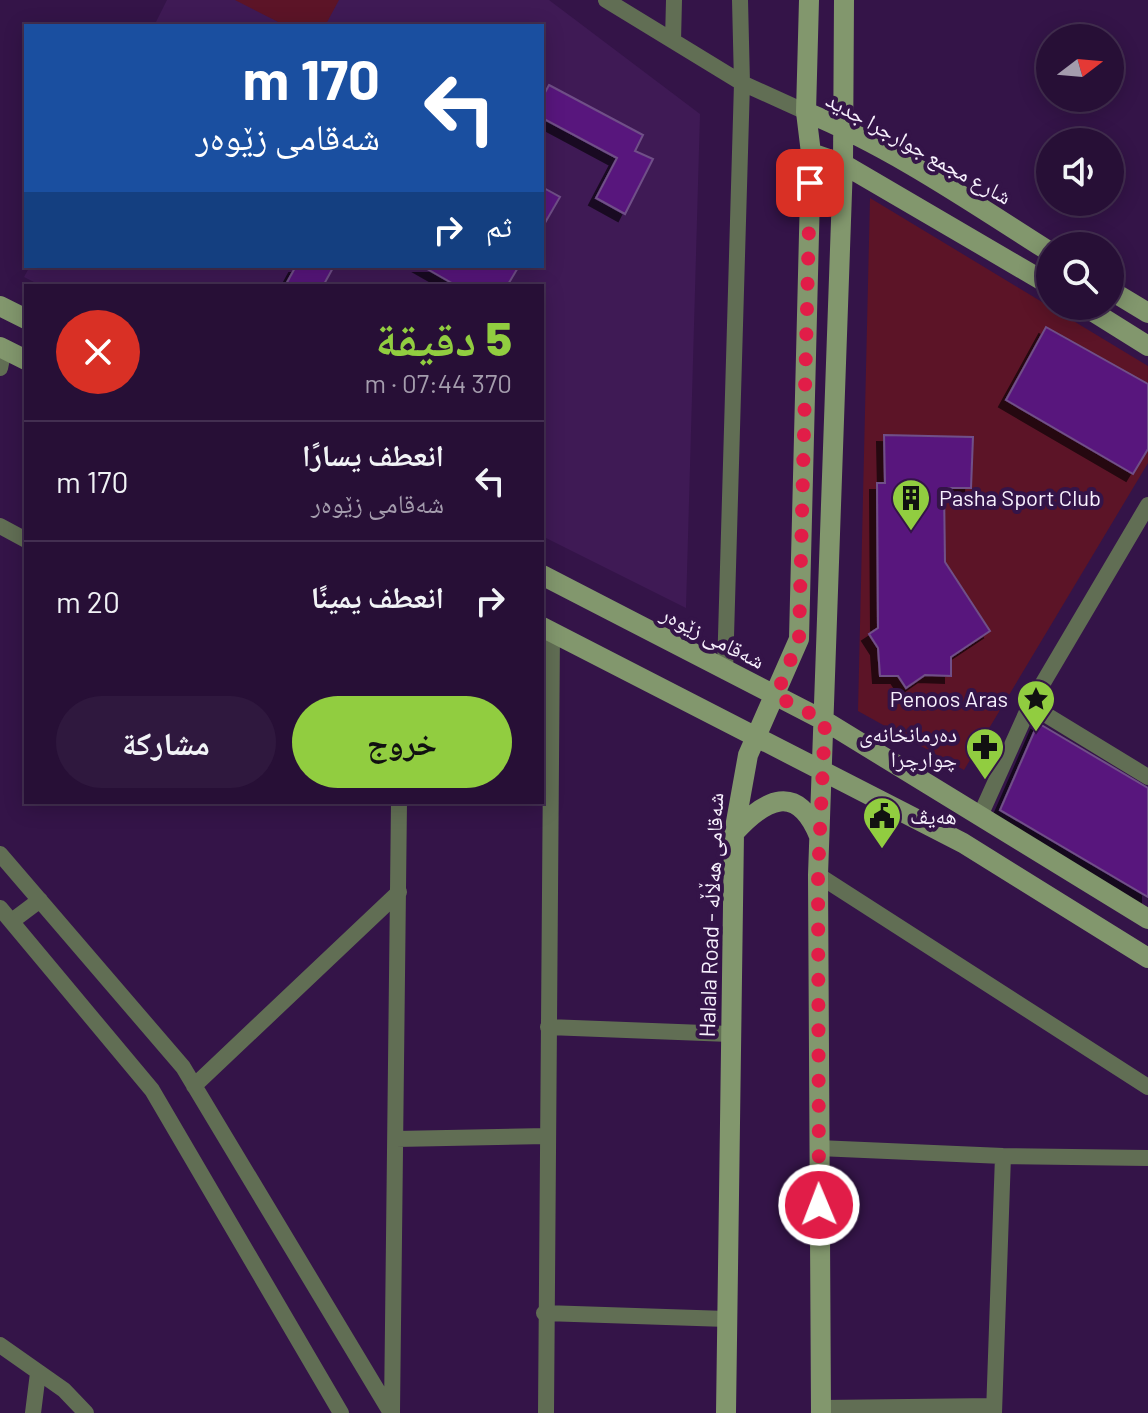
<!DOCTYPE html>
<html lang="ar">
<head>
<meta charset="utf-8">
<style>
	body { margin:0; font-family:Barlow,"Noto Naskh Arabic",sans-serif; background:#2f183e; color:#f1f3f6; direction:rtl; height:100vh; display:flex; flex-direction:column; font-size:30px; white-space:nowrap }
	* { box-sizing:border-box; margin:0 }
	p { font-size:26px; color:#a49cad }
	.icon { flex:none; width:44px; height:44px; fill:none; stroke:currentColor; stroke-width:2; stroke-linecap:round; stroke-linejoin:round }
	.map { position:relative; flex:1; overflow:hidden; direction:ltr }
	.details { position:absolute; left:24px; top:284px; width:520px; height:520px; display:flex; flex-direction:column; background:#270f36; border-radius:0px; box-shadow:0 4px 20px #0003,0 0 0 2px #432f51; direction:rtl }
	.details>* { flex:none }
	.banner { position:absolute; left:24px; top:24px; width:520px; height:244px; border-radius:0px; box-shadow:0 4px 20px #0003,0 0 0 2px #432f51; direction:rtl; background:#1a4fa0; color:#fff; overflow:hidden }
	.needle { width:52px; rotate:74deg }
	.buttons { position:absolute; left:1036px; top:24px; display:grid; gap:16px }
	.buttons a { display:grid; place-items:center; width:88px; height:88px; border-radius:50%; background:#270f36; box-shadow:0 4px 20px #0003,0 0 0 2px #432f51; font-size:40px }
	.pin { position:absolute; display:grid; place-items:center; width:68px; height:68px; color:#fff; margin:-34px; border-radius:16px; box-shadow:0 4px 12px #0006 }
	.me { position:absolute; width:88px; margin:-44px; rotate:359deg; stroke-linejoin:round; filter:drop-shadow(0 0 6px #0008) }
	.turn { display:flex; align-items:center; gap:28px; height:168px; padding:0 32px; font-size:36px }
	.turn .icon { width:104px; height:104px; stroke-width:2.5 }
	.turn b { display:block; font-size:56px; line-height:68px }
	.then { display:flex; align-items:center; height:76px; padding:0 32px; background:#0003; gap:16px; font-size:30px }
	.round { display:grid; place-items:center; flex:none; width:84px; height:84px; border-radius:42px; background:#2f183e }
	.headline { display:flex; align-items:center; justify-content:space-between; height:136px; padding:0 32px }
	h1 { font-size:48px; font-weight:800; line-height:60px; color:#91cd40 }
	.cta { display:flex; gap:16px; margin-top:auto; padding:16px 32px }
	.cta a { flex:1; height:92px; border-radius:48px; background:#91cd40; color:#111; font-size:32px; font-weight:800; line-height:92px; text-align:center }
	.cta a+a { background:#2f183e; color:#f1f3f6 }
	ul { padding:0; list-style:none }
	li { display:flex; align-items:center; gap:24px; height:120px; padding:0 32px; border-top:2px solid #432f51 }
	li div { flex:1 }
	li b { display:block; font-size:30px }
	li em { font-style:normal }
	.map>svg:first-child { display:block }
	.built { fill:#3f1a55 }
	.green { fill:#5c1427 }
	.building { fill:#59197d; stroke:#704f88; stroke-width:2; filter:url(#shadow) }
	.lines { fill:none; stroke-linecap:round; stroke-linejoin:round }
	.street { stroke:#616e54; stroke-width:16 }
	.secondary { stroke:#82976d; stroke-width:20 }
	.route { stroke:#e11d48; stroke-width:14; stroke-dasharray:0 25.2 }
	.labels { text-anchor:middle; stroke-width:8; stroke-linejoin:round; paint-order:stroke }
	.street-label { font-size:22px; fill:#f7f0fd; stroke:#341448 }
	.poi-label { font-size:22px; fill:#f7f0fd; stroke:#341448; text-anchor:start }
</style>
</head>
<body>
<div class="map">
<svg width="1148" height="1413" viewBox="0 0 1148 1413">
	<defs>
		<filter id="shadow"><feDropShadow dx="-7" dy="7" stdDeviation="0" flood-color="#0009"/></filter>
	</defs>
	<rect width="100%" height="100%" fill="#341448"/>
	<path class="built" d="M 167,0 L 549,0 L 700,114 L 686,608 L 542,536 L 542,286 L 42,286 L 24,277 L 30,266 L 542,266 L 542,26 L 154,26 Z"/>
	<path class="green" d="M 235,0 L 339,0 L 325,26 L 286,26 Z
		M 870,198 L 1148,366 L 1148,463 L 964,770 L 858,711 Z"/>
	<path class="building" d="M 549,85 L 643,135 L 635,151 L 653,159 L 625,214 L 596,198 L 617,158 L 542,118 L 542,98 Z
		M 542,187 L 560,197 L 542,228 Z
		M 296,266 L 334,266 L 323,286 L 285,286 Z
		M 422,266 L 519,266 L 507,286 L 457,286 Z
		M 1046,327 L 1148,384 L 1148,449 L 1133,474 L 1006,400 Z
		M 884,435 L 973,437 L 971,488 L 944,488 L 945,562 L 990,631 L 951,657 L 951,676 L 925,675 L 906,688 L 898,676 L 880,676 L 878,648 L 869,634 L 878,628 L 877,483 L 885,483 Z
		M 1038,723 L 1148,788 L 1148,897 L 1000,810 Z"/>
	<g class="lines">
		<path class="street" d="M 606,0 L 742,83 L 806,112
			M 673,41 L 674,0
			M 0,368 L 4,349
			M 0,526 L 26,540
			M 725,671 L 742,83 L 740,0
			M 1030,705 L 1148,777
			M 980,816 L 1030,705 L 1148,505
			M 0,854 L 183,1067 L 391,1413
			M 818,875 L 1148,1087
			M 0,908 L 152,1090 L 341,1413
			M 12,921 L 40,900
			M 548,1027 L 730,1034
			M 194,1086 L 399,892
			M 396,1139 L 547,1136
			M 818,1148 L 1003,1156 L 1148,1158
			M 544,1313 L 727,1319
			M 0,1345 L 64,1390 L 86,1413
			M 821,1408 L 994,1406
			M 392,1412 L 399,802
			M 33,1413 L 38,1373
			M 546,1413 L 552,632
			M 994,1413 L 1003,1156"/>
		<path class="secondary" d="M 806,112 C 893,148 971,202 1050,252
			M 811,153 L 843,164 L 1050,285
			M 1110,290 L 1148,313
			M 0,306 L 26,319
			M 1084,306 L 1148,346
			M 0,347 L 26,360
			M 542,575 L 825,721 L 1148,919
			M 542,627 L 963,843 L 1148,958
			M 734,833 C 765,799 797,782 819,836
			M 726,1413 L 734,833 L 748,755 L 799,639 L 811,153 L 806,112 L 809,0
			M 821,1413 L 818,875 L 843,164 L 844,0"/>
	</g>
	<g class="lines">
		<path class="route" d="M 810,183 L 799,639 L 776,696 L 825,721 L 818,875 L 819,1205"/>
	</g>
	<defs>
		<symbol id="building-pin" viewBox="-11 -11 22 30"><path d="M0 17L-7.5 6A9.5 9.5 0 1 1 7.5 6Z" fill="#91cd40" stroke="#341448"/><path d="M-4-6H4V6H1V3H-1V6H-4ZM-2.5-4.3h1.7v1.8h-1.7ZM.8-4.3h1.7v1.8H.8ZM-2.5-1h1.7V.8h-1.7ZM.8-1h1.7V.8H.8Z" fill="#111"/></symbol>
		<symbol id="sight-pin" viewBox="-11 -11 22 30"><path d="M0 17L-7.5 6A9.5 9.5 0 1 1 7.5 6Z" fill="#91cd40" stroke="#341448"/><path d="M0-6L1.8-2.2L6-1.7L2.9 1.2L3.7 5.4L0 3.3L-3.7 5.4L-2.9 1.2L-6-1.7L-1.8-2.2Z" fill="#111"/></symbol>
		<symbol id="pharmacy-pin" viewBox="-11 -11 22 30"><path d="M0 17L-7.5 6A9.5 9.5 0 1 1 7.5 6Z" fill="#91cd40" stroke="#341448"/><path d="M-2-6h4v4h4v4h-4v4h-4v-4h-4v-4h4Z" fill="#111"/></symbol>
		<symbol id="civic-pin" viewBox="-11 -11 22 30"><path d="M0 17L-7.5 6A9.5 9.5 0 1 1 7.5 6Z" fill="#91cd40" stroke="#341448"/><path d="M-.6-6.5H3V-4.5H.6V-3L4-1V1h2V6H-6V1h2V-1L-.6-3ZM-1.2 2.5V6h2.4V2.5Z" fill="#111"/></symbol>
	</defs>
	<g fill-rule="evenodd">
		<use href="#building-pin" x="889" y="476" width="44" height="60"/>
		<use href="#sight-pin" x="1014" y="677" width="44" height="60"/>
		<use href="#pharmacy-pin" x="963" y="725" width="44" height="60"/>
		<use href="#civic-pin" x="860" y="794" width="44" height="60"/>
	</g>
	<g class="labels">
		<g class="street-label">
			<text transform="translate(919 148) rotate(29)" y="8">شارع مجمع جوارجرا جديد</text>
			<text transform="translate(713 637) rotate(27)" y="8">شەقامی زێوەر</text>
			<text transform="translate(711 915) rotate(-88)" y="8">Halala Road - شەقامی هەڵاڵە</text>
		</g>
		<g class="poi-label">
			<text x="939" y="506">Pasha Sport Club</text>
			<text x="1008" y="707" text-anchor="end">Penoos Aras</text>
			<text x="957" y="742" text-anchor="end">دەرمانخانەی<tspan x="957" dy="25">چوارچرا</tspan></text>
			<text x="910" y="824">ھەیڤ</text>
		</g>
	</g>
</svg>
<div class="buttons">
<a><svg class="needle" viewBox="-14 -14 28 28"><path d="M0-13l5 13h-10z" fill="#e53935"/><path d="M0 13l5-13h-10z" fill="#a49cad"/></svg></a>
<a><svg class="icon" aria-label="sound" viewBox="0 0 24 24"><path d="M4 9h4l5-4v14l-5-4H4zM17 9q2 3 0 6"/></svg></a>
<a><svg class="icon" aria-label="search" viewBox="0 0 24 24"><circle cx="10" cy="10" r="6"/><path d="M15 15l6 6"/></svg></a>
</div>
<div class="pin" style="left:810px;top:183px;background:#d93025"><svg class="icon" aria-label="arrive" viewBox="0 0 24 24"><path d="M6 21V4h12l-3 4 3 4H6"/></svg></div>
<svg class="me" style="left:819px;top:1205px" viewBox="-20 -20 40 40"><circle r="17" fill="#e11d48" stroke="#fff" stroke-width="3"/><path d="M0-11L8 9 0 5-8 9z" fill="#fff"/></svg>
<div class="banner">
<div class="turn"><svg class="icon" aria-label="left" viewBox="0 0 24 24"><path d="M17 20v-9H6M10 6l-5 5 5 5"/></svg><div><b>170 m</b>شەقامی زێوەر</div></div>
<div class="then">ثم<svg class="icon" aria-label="right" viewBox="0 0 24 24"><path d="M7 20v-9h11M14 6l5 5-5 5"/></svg></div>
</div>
<section class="details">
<div class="headline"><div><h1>5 دقيقة</h1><p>370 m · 07:44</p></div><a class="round" style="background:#d93025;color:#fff"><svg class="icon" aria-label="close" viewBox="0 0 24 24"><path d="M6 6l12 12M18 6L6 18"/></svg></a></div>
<ul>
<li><svg class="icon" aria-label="left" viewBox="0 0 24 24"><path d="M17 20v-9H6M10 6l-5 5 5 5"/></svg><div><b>انعطف يسارًا</b><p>شەقامی زێوەر</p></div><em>170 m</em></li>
<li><svg class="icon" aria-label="right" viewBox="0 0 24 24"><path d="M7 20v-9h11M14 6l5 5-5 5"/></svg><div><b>انعطف يمينًا</b></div><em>20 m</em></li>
</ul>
<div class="cta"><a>خروج</a><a>مشاركة</a></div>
</section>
</div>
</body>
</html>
